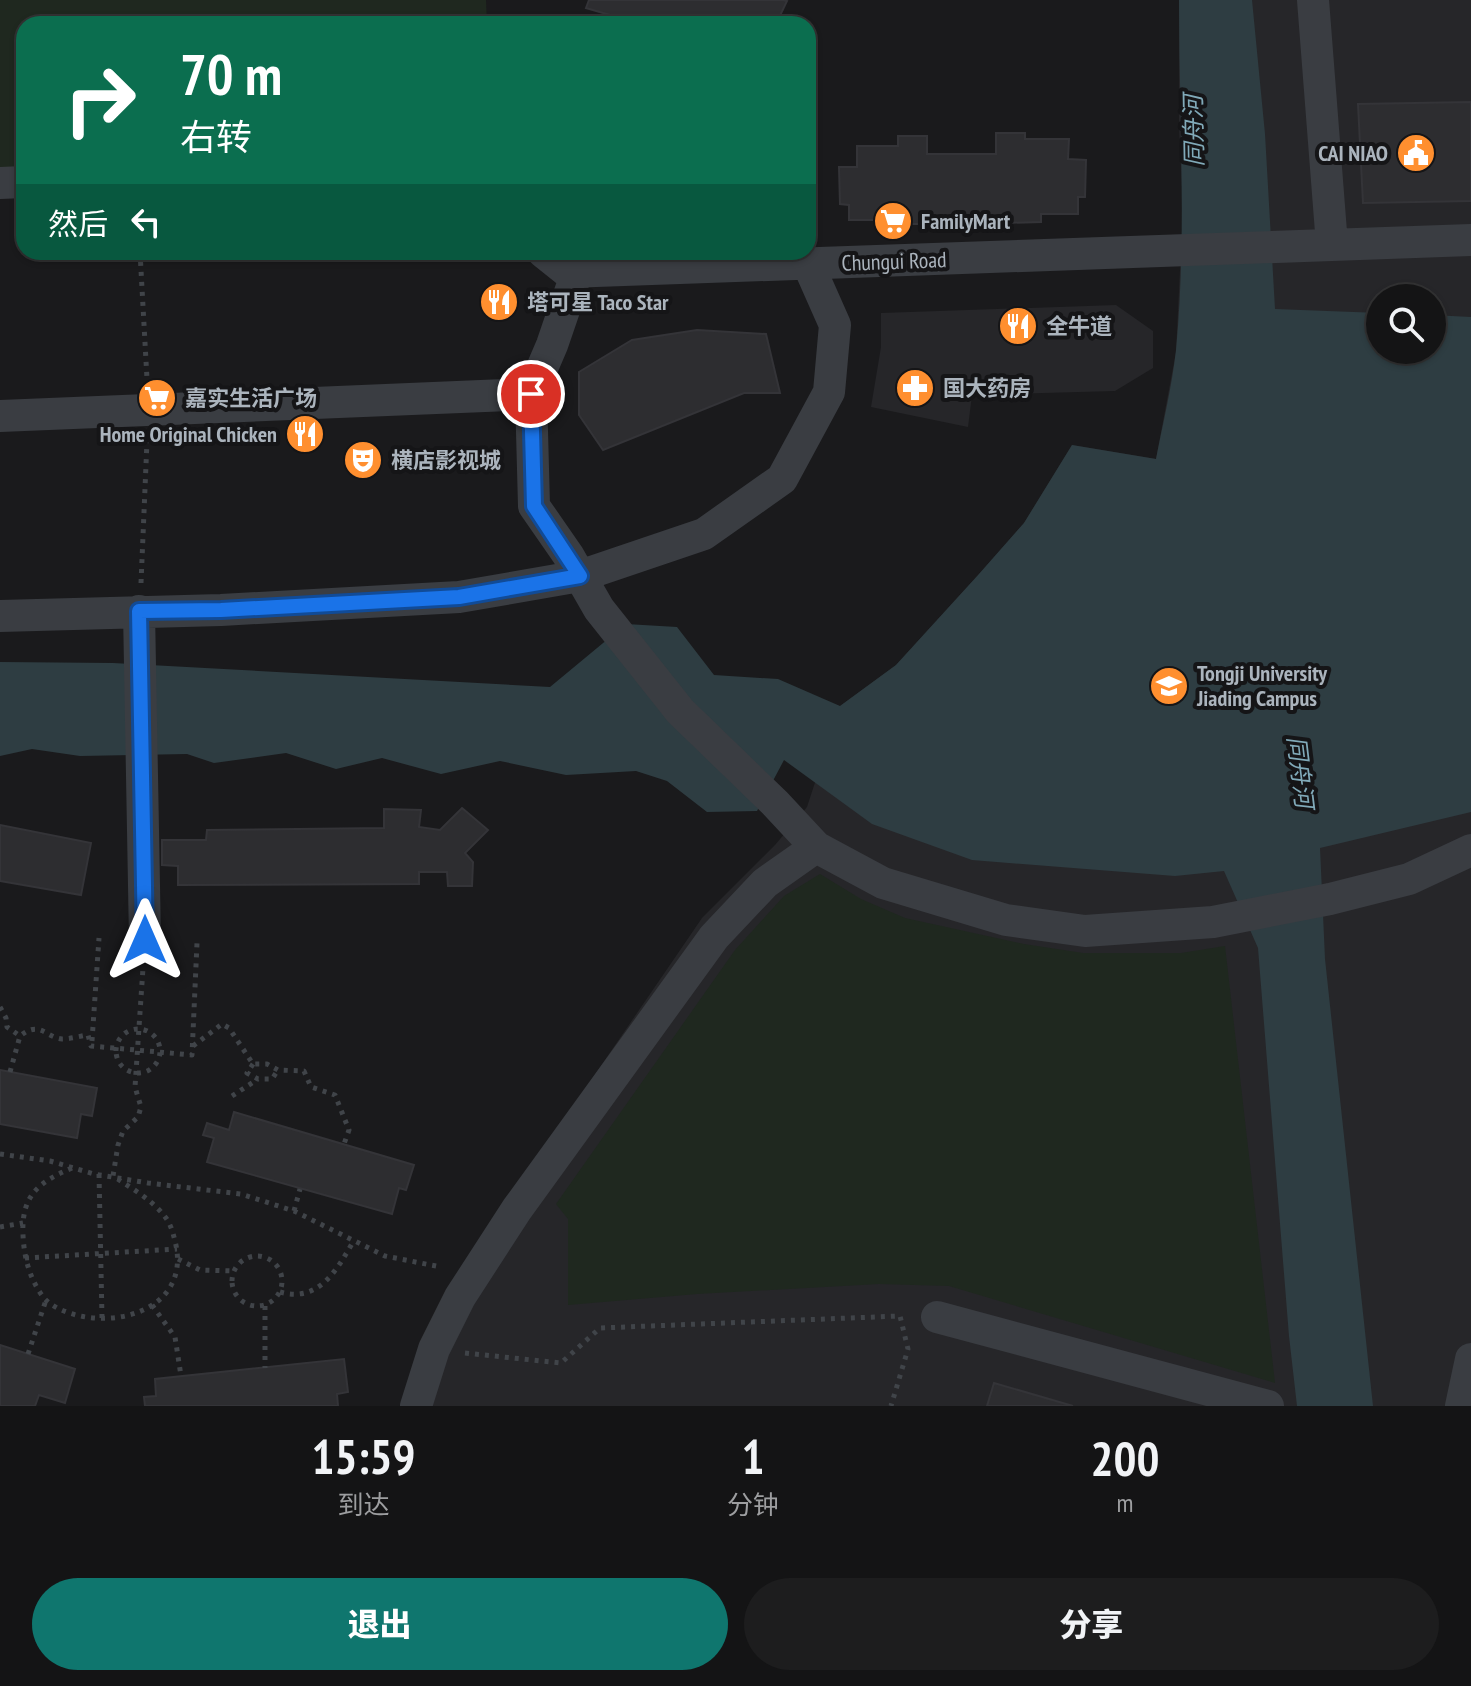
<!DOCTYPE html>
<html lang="zh">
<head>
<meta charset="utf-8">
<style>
	body { margin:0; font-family:"PT Sans Narrow","Noto Sans SC",sans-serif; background:#1d1d1e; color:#f1f3f6; height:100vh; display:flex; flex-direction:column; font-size:30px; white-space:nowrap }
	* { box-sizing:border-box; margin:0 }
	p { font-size:26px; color:#9d9ea0 }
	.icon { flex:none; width:44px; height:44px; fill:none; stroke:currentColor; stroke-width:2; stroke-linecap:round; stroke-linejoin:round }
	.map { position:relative; height:1406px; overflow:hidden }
	.details { display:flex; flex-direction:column; background:#141415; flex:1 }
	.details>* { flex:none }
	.guide { position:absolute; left:16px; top:16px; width:800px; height:244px; border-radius:24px; box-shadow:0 2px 6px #0004,0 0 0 2px #333334; background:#0b6e4f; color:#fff; overflow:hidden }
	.buttons { position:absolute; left:1366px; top:284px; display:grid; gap:16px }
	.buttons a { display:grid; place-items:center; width:80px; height:80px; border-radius:50%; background:#141415; box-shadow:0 2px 6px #0004,0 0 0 2px #333334; font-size:40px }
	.pin { position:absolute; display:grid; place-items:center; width:68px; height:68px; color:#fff; margin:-34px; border:4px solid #fff; border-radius:50%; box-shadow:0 2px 8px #0007 }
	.me { position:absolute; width:88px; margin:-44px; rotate:0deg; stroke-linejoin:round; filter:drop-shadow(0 0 6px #0008) }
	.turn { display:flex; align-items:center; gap:28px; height:168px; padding:0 32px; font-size:36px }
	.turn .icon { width:104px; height:104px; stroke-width:2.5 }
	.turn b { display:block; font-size:56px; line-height:68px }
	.then { display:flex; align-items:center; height:76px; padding:0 32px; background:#0003; gap:16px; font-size:30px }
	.eta { display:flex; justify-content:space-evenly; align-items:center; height:136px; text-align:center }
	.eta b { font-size:48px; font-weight:800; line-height:56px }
	.primary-button { display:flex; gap:16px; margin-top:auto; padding:16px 32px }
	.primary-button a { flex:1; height:92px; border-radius:48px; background:#0f766e; color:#fff; font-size:32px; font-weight:800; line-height:92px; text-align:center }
	.primary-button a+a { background:#1d1d1e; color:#f1f3f6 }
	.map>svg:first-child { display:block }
	.built { fill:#262629; fill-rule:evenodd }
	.green { fill:#1f281f }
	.water { fill:#2e3d42 }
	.building { fill:#2d2d30; stroke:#343438; stroke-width:2 }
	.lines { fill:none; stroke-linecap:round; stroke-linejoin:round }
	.path { stroke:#404449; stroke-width:5; stroke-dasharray:4 6; stroke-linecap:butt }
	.minor { stroke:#3a3d42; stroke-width:32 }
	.route-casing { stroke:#114b97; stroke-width:20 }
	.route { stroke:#1a73e8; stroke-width:14 }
	.labels { text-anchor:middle; stroke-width:8; stroke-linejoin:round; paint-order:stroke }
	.poi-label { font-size:22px; font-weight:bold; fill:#abb4bd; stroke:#151517; text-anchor:start }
	.street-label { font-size:22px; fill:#abb4bd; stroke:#151517 }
	.water-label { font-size:24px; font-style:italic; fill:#81aab9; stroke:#151517 }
</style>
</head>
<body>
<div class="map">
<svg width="1471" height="1406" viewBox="0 0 1471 1406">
	<rect width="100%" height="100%" fill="#1a1a1c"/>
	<path class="built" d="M 1179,0 L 1471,0 L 1471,1406 L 406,1406 L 451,1285 L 702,918 L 775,845 L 807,807 L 840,706 L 896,665 L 979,574 L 1024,523 L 1072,445 L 1156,459 L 1176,352 L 1183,209 L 1179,127 ZM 1380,298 L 1432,298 L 1432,350 L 1380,350 Z
		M 1116,305 L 1153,331 L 1153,368 L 1115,391 L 972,395 L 968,427 L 871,407 L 881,347 L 881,313 Z"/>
	<path class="green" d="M 0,0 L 486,0 L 487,24 L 24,24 L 24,177 L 0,178 Z
		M 820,874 L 861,899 L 905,918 L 1024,944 L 1083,953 L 1181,953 L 1225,946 L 1275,1383 L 949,1286 L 879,1284 L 697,1294 L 568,1305 L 568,1219 L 556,1204 L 735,950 L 784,896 Z"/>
	<path class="water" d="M 1179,0 L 1252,0 L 1265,134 L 1275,309 L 1380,313 L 1380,350 L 1432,350 L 1432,315 L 1471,317 L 1471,812 L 1320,848 L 1325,959 L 1373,1406 L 1297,1406 L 1289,1336 L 1258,948 L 1224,871 L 1175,876 L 972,860 L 872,824 L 784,760 L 757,811 L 707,812 L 667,781 L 636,771 L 566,775 L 500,761 L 441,774 L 382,758 L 336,769 L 286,753 L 214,763 L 187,754 L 80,756 L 32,749 L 0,756 L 0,662 L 113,663 L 550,687 L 626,624 L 677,627 L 714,675 L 778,679 L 840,706 L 896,665 L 979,574 L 1024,523 L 1072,445 L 1156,459 C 1163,423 1172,386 1176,350 C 1187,234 1179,117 1179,0 Z"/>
	<path class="building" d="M 589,0 L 783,0 L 787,1 L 776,24 L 641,24 L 586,8 Z
		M 1471,102 L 1471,201 L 1363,203 L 1358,104 Z
		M 996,133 L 1025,133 L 1025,139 L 1069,139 L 1068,159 L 1086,160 L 1085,197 L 1078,197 L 1078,214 L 1041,214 L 1041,222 L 1003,223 L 1003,217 L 921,218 L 922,224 L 880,224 L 880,220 L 849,220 L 849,205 L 840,204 L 839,167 L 857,167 L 857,146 L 898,146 L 898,136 L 927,136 L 927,154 L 996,154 Z
		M 697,330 L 766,334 L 780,393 L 744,393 L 603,450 L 579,415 L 579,372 L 632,340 Z
		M 462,808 L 488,830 L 465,853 L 473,862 L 472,886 L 448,886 L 447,872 L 419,872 L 419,884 L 178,885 L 178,866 L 162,865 L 162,840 L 206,840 L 207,830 L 384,828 L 384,809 L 421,810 L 419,827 L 440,830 Z
		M 0,825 L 91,843 L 81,895 L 0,881 Z
		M 0,1070 L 97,1088 L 92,1116 L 81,1114 L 77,1138 L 0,1124 Z
		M 234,1112 L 414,1165 L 406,1190 L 399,1188 L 392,1214 L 207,1162 L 214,1138 L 203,1135 L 207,1123 L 229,1130 Z
		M 0,1345 L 75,1369 L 65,1403 L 39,1395 L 35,1406 L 0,1406 Z
		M 344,1359 L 348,1392 L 337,1394 L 338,1406 L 145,1406 L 144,1397 L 156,1396 L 155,1379 Z
		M 994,1383 L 1073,1406 L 987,1406 Z"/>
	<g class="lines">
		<path class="path" d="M 140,252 L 147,379
			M 141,583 L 147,441
			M 0,1007 L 6,1018 L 7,1027 L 20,1036 C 40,1020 45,1037 62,1039 C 70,1039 80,1036 88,1035 L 91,1046 L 192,1055 L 197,943
			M116 1051a22 22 0 1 1 44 0a22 22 0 1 1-44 0Z
			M 92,1041 L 99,938
			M 193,1046 L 222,1024 L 229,1028 L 253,1064 L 267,1064 L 278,1070 L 304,1071 L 311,1087 L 335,1095 L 349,1130 L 344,1144
			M 253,1064 L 247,1073 L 258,1079 L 272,1079 L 278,1070
			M 10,1072 L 20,1036
			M 232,1096 L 258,1079
			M 0,1154 L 50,1161 L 94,1174 L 148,1183 L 241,1194 L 294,1211 L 385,1256 L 441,1267
			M 72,1168 C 39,1182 21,1195 23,1235 C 24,1258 30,1280 44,1298 C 52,1307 65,1312 76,1315 C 127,1328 191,1303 175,1241 C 173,1233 171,1225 166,1218 C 153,1200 131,1188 113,1176 L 118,1145 L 123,1131 L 138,1117 L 141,1107 L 135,1087 L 143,968
			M 99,1174 L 102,1318
			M 294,1211 L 300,1189
			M 0,1227 L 23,1223
			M232 1281a25 25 0 1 1 50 0a25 25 0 1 1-50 0Z
			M 25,1258 L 177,1249
			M 178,1259 L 200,1270 L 234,1271
			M 280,1292 C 319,1303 337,1270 354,1240
			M 152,1305 L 175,1337 L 181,1376
			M 265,1306 L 265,1368
			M 465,1353 L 561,1363 L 600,1328 L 900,1316 L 908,1349 L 891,1406
			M 28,1354 L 46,1300"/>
		<path class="minor" d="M 1313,0 L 1332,245
			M 0,183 L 24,182
			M 543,252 L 568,272 L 1471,240
			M 577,272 L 552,345 L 531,394 L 534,506 L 568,555 L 599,609 L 680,711 L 775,803 L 816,847 L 883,883 L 1006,920 L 1085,931 L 1213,922 L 1330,899 L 1409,879 L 1471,850
			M 0,416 L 531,394
			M 139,611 L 145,940
			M 0,616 L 221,610 L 459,597 L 580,576 L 704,534 L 782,479 L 829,392 L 835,325 L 808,264
			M 937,1317 L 1268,1406
			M 416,1406 L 434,1349 L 460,1297 L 517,1209 L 714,937 L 765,883 L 816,847
			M 1461,1406 L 1471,1359"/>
	</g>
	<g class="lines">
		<defs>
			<path id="route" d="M 145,940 L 139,611 L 221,610 L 459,597 L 580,576 L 534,506 L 531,394"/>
		</defs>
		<use href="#route" class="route-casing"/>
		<use href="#route" class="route"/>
	</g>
	<defs>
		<symbol id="civic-disc" viewBox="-11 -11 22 22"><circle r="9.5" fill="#ff8f2f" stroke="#151517"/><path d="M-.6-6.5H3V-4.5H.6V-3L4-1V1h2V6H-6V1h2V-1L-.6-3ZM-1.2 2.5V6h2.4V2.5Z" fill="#fff"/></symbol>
		<symbol id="supermarket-disc" viewBox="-11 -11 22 22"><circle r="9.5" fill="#ff8f2f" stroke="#151517"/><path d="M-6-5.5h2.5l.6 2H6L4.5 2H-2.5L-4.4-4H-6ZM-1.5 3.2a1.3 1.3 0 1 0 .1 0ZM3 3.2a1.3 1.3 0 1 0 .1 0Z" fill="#fff"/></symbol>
		<symbol id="restaurant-disc" viewBox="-11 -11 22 22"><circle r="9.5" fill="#ff8f2f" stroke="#151517"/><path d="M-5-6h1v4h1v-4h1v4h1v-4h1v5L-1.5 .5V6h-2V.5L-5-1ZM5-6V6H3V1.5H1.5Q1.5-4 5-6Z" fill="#fff"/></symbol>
		<symbol id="pharmacy-disc" viewBox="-11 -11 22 22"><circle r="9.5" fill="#ff8f2f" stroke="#151517"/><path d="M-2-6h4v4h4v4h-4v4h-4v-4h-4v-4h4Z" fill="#fff"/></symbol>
		<symbol id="theatre-disc" viewBox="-11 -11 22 22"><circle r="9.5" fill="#ff8f2f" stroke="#151517"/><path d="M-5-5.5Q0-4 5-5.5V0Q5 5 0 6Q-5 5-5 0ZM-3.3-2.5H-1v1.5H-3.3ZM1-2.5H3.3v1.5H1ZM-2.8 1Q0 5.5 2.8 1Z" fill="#fff"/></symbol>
		<symbol id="university-disc" viewBox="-11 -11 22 22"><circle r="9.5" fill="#ff8f2f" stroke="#151517"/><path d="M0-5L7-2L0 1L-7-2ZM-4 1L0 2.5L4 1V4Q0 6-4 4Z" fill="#fff"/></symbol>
	</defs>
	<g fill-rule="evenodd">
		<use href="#civic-disc" x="1394" y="131" width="44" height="44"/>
		<use href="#supermarket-disc" x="871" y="199" width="44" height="44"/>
		<use href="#restaurant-disc" x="477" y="280" width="44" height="44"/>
		<use href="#restaurant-disc" x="996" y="304" width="44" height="44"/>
		<use href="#pharmacy-disc" x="893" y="366" width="44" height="44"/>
		<use href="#supermarket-disc" x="135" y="376" width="44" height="44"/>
		<use href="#restaurant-disc" x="283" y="412" width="44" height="44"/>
		<use href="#theatre-disc" x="341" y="438" width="44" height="44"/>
		<use href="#university-disc" x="1147" y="664" width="44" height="44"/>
	</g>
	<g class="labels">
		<g class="poi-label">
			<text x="1388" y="161" text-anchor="end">CAI NIAO</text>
			<text x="921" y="229">FamilyMart</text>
			<text x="527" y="310">塔可星 Taco Star</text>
			<text x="1046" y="334">全牛道</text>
			<text x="943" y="396">国大药房</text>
			<text x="185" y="406">嘉实生活广场</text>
			<text x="277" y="442" text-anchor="end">Home Original Chicken</text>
			<text x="391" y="468">横店影视城</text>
			<text x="1197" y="681">Tongji University<tspan x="1197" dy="25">Jiading Campus</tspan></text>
		</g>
		<g class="street-label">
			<text transform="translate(894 261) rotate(-2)" y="8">Chungui Road</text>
		</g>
		<g class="water-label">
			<text transform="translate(1194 131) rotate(-91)" y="8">同舟河</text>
			<text transform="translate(1300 772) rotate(83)" y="8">同舟河</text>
		</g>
	</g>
</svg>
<div class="buttons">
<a><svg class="icon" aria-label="search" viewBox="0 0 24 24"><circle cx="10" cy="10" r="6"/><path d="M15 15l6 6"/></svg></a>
</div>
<div class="pin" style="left:531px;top:394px;background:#d93025"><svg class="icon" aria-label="arrive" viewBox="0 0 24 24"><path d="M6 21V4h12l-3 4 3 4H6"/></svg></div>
<svg class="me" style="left:145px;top:940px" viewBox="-20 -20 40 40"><path d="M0-17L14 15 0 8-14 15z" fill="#1a73e8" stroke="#fff" stroke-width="4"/></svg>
<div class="guide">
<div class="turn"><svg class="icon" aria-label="right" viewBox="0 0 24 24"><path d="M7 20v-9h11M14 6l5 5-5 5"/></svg><div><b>70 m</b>右转</div></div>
<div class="then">然后<svg class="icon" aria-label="left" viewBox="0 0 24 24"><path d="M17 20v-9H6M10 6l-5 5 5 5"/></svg></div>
</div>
</div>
<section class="details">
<div class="eta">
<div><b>15:59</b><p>到达</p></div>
<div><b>1</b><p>分钟</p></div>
<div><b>200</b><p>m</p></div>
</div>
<div class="primary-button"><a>退出</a><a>分享</a></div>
</section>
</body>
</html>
